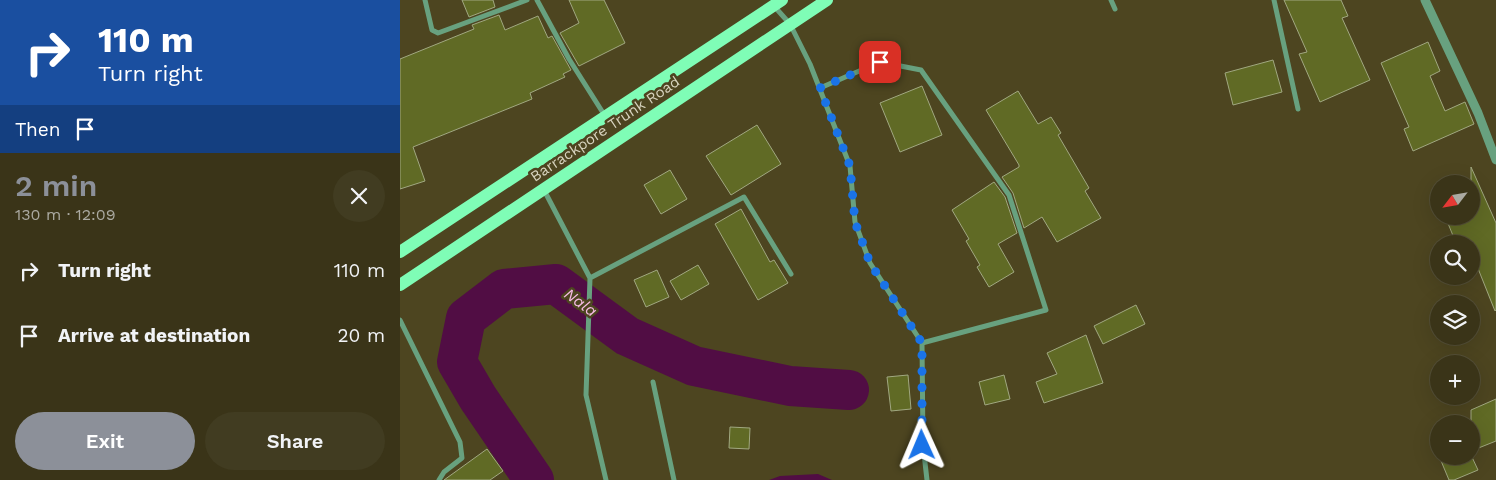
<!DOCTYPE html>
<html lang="en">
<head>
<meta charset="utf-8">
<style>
	body { margin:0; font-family:"Work Sans",sans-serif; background:#413c21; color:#f1f3f6; height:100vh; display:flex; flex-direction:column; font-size:19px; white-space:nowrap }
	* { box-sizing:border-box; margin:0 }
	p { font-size:16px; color:#abaaa2 }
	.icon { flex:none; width:28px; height:28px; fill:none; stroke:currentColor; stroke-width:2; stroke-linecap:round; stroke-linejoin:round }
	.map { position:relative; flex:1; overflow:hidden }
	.panel { display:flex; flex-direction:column; background:#3a3418; width:400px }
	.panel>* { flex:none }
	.top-card { background:#1a4fa0; color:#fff; overflow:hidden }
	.needle { width:32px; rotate:239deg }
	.controls { position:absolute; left:1030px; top:175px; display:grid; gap:10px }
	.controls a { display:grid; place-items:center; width:50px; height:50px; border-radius:50%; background:#3a3418; box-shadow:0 5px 20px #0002,0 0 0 1px #544f37; font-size:25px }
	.pin { position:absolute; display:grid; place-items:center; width:42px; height:42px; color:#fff; margin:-21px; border-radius:10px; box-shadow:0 2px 8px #0006 }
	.me { position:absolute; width:55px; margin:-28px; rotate:359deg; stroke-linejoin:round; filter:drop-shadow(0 0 4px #0008) }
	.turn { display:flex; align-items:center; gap:18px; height:105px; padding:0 15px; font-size:22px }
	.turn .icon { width:65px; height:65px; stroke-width:2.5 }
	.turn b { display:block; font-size:35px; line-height:42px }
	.then { display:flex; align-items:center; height:48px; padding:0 15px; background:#0003; gap:10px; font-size:19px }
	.round { display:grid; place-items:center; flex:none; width:52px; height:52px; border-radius:26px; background:#413c21 }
	.summary { display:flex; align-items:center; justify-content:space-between; height:85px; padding:0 15px }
	h1 { font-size:30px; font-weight:600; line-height:38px; color:#8c9099 }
	.action { display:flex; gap:10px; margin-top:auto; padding:10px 15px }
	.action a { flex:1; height:58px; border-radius:30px; background:#8c9099; color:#fff; font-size:20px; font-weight:600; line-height:58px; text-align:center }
	.action a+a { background:#413c21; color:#f1f3f6 }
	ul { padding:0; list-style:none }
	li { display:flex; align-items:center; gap:15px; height:65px; padding:0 15px }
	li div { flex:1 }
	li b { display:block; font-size:19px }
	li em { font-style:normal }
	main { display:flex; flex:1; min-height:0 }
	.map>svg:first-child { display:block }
	.water { fill:#510d44 }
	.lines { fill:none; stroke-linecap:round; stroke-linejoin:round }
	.river { stroke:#510d44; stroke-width:40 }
	.building { fill:#606a25; stroke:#a1a881 }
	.minor { stroke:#68a17f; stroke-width:5 }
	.tertiary { stroke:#68a17f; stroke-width:9 }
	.primary { stroke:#7ffdb6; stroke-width:12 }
	.route { stroke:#1a73e8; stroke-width:9; stroke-dasharray:0 16.2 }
	.labels { text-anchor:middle; stroke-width:5; stroke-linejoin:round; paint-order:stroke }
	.street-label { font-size:15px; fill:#d7d3be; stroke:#4d4520 }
	.water-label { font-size:16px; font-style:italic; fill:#f6bae5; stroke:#4d4520 }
</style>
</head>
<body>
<main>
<section class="panel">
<div class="top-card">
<div class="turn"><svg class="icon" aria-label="right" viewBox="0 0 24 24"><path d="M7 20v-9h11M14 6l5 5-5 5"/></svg><div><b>110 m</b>Turn right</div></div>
<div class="then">Then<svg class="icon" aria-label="arrive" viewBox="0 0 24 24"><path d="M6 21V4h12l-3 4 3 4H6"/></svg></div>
</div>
<div class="summary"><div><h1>2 min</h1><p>130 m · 12:09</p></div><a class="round"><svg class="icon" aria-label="close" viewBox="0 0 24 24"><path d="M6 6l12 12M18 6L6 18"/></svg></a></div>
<ul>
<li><svg class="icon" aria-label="right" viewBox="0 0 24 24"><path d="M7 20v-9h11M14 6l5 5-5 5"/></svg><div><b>Turn right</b></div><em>110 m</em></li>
<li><svg class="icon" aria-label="arrive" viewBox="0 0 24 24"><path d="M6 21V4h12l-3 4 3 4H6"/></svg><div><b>Arrive at destination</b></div><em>20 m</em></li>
</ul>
<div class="action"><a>Exit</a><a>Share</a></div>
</section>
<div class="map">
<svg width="1096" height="480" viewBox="0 0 1096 480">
	<rect width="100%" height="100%" fill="#4d4520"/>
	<path class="water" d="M 418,474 L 432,480 L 369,480 L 380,476 Z"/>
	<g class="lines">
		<path class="river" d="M 134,480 L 78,398 L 57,362 L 66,318 L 104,289 L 156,284 L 227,336 L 294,366 L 390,386 L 449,390"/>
	</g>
	<path class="building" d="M 62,0 L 93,0 L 95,7 L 69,17 Z
		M 169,0 L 204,0 L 225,43 L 179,66 L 160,33 L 179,23 Z
		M 884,0 L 941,0 L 948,16 L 942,18 L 970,80 L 920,102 L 899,54 L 907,52 Z
		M 99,15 L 105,30 L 138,16 L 148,38 L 152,36 L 171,70 L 163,74 L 165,77 L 130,93 L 132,99 L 13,147 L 25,181 L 0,189 L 0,59 L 74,29 L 72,25 Z
		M 1028,42 L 1040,71 L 1030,76 L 1045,111 L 1065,102 L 1074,124 L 1013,151 L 1004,129 L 1009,127 L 981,63 Z
		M 873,60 L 882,92 L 833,105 L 825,73 Z
		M 522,86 L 542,135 L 500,152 L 480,103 Z
		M 618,91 L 638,124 L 651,117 L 661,133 L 658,135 L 689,188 L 685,191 L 701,218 L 657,242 L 642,217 L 624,228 L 613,193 L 602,177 L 619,167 L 619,165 L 586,110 Z
		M 357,125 L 381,164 L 331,195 L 306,156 Z
		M 1071,167 L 1096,223 L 1096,310 L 1095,311 L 1071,251 L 1071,244 L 1069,244 L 1066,238 L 1056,243 L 1045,216 L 1071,216 Z
		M 270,170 L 287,199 L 261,214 L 244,185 Z
		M 594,182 L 605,197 L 617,233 L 598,244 L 614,272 L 589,287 L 577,267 L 580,265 L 566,241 L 569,239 L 552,210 Z
		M 341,209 L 370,262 L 374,260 L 388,283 L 358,300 L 315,224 Z
		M 298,265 L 309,284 L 281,300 L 270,281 Z
		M 257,270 L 269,297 L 246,307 L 234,280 Z
		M 736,305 L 745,324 L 703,344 L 694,326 Z
		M 686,335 L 703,383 L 644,403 L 636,382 L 657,374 L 647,353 Z
		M 508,375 L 511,409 L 491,411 L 487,377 Z
		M 604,375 L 610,399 L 585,405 L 579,382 Z
		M 1096,399 L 1096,441 L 1071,451 L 1071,410 Z
		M 330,427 L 350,428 L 349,449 L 329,448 Z
		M 87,449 L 103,471 L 90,480 L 44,480 Z
		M 1071,455 L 1078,470 L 1054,480 L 1049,480 L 1039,456 L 1071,456 Z"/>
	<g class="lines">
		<path class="minor" d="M 25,0 L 32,30 L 38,33 L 127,0
			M 137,0 L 169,59 L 205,116
			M 711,0 L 715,9
			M 874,0 L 898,109
			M 374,6 L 390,24 L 410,64 L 450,166 L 455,222 L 470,263 L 522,343 L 523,445 L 527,480
			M 420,88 L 480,62 L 521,70 L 609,195 L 646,310 L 522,343
			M 144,190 L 190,278 L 344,197 L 391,274
			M 190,278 L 186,395 L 206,480
			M 0,320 L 60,442 L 62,458 L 44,472 L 39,480
			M 253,382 L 274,480"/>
		<path class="tertiary" d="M 1025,0 L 1078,113 L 1096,160"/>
		<path class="primary" d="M 0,252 L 382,0
			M 0,285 L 427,0"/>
	</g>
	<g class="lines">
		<path class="route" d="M 480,62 L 420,88 L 450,166 L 455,222 L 470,263 L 522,343 L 522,445"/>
	</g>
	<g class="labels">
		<g class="street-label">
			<text transform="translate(205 129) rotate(-34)" y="5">Barrackpore Trunk Road</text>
		</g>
		<g class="water-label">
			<text transform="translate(181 302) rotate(36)" y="6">Nala</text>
		</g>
	</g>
</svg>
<div class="controls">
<a><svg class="needle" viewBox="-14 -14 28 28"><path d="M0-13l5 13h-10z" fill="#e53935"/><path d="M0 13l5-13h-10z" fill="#abaaa2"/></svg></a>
<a><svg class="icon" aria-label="search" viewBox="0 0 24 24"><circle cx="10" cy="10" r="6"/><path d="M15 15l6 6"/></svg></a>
<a><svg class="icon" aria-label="layers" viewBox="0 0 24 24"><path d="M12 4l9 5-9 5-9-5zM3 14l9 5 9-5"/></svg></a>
<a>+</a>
<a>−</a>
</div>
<div class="pin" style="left:480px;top:62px;background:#d93025"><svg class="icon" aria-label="arrive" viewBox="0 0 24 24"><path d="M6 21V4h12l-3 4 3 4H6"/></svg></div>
<svg class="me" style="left:522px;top:445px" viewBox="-20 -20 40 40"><path d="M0-17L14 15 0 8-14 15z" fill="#1a73e8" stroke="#fff" stroke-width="4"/></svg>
</div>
</main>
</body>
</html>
